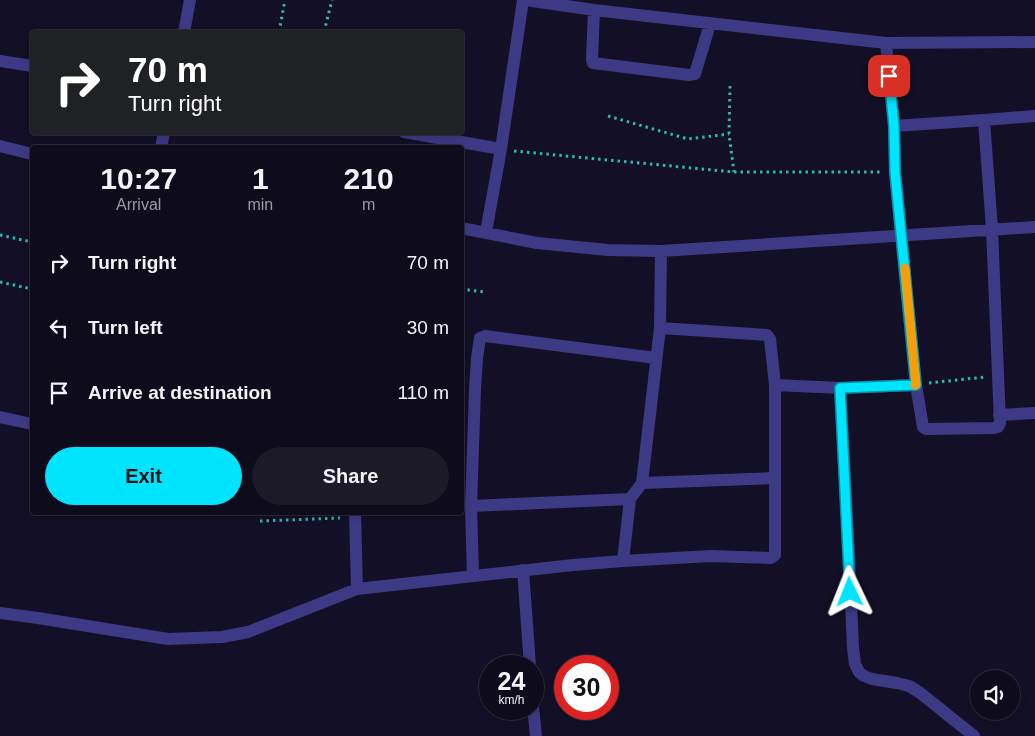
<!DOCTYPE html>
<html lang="en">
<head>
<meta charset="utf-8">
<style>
	body { margin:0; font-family:Arial,sans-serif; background:#1c1929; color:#f1f3f6; height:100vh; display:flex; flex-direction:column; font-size:19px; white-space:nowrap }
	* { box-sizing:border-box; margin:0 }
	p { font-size:16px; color:#9b9ba3 }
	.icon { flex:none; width:28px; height:28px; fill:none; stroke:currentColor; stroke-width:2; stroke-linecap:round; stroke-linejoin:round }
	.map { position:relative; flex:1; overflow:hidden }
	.side { position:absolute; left:30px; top:145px; width:434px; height:370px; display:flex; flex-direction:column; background:#0e0b1c; border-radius:5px; box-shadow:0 2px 8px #0003,0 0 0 1px #2e2b3b }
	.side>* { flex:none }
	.hud { position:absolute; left:30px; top:30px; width:434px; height:105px; border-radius:5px; box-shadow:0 2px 8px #0003,0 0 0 1px #2e2b3b; background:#202124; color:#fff; overflow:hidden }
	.tools { position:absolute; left:970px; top:670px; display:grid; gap:10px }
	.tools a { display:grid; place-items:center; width:50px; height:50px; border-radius:50%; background:#0e0b1c; box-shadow:0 2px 8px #0003,0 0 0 1px #2e2b3b; font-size:25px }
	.speed { position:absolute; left:479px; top:655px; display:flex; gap:10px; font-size:25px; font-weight:700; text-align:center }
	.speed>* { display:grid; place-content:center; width:65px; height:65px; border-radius:50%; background:#0e0b1c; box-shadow:0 2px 8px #0003,0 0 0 1px #2e2b3b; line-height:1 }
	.speed small { font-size:12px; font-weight:400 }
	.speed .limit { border:8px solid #d22; background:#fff; color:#111 }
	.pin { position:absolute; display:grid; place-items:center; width:42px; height:42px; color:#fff; margin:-21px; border-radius:10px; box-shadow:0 2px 8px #0006 }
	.me { position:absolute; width:55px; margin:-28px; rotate:358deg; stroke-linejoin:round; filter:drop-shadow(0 0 4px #0008) }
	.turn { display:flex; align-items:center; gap:18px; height:105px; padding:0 15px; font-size:22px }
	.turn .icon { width:65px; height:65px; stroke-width:2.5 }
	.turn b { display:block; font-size:35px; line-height:42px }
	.eta { display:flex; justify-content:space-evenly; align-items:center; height:85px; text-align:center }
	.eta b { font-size:30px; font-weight:700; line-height:35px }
	.action { display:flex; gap:10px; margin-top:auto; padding:10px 15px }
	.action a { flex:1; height:58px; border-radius:30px; background:#00e5ff; color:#111; font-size:20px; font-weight:700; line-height:58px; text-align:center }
	.action a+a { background:#1c1929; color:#f1f3f6 }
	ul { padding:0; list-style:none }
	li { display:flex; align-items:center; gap:15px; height:65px; padding:0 15px }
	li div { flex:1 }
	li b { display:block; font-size:19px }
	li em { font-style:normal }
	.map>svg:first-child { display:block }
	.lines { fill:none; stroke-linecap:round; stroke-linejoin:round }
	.path { stroke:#2fb8b0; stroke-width:3; stroke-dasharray:2.5 4; stroke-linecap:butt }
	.minor { stroke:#3d3a85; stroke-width:12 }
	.route-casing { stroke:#0095a6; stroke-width:12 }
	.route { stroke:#00e5ff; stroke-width:9 }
	.slow { stroke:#f59e0b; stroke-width:9 }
</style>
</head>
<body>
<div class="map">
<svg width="1035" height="736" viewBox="0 0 1035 736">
	<rect width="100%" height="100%" fill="#130f26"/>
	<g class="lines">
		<path class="path" d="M 279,32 L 285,0
			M 324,32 L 332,0
			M 730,86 L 729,134 L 734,172
			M 608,116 L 688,139 L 729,134
			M 514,151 L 734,172 L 882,172
			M 0,235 L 32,242
			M 0,282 L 32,289
			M 461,289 L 484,292
			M 929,383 L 985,377
			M 260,521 L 340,518"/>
		<path class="minor" d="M 526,0 L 594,10 L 886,43 L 1035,42
			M 594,10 L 592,59 L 593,63 L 689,75 L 695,74 L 710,24
			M 184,32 L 190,0
			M 886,43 L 894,126 L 895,171 L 901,236 L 916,385 L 923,427 L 926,429 L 994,428 L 998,427 L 1000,423 L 992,229 L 984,120
			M 0,61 L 32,66
			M 894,126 L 984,120 L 1035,116
			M 404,132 L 501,149
			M 0,146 L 32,154
			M 161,148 L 164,132
			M 461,228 L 537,243 L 608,250 L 661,251 L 1035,227
			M 486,232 L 501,149 L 523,0
			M 660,328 L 767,335 L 770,339 L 775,385
			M 656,358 L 485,336 L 480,338 L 477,358 L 475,389 L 471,506 L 630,499 L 642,483 L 660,328 L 661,251
			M 840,388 L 849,555 L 853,648 L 855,664 L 859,672 L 864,676 L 872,679 L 897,683 L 909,686 L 919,692 L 974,736
			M 999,415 L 1035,413
			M 0,417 L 32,424
			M 642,483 L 775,478 L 775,385 L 840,388 L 916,385
			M 471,506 L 473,576
			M 355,512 L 357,589
			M 623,561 L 630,499
			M 523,570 L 530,666
			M 0,613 L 38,618 L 168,639 L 222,637 L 248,632 L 357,589 L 573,565 L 623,561 L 710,556 L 771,558 L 775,555 L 775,478
			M 532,697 L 536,736"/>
	</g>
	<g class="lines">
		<defs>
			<path id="route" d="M 850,592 L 840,388 L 916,385 L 895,172 L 894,126 L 889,76"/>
		</defs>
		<use href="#route" class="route-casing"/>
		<use href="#route" class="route"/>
		<path class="slow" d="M 905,268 L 916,385 L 915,385"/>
	</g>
</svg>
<div class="tools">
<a><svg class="icon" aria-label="sound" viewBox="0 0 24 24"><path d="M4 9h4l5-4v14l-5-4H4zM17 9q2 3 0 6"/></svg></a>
</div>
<div class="speed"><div>24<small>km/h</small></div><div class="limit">30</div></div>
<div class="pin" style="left:889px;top:76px;background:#d93025"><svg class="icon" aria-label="arrive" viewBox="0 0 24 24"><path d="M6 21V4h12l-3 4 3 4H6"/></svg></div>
<svg class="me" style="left:850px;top:592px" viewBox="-20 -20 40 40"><path d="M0-17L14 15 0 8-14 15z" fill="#00e5ff" stroke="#fff" stroke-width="4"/></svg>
<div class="hud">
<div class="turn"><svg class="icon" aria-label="right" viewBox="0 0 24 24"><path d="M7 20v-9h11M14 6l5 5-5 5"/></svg><div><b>70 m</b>Turn right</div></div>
</div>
<section class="side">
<div class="eta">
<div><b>10:27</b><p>Arrival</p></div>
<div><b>1</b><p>min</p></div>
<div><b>210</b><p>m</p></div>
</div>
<ul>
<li><svg class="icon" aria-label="right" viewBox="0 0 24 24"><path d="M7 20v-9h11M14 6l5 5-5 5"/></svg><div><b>Turn right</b></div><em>70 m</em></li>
<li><svg class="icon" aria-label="left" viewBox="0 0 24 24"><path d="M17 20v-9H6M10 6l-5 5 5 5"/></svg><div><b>Turn left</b></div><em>30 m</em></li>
<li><svg class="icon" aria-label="arrive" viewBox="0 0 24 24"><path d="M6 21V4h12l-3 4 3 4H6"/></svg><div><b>Arrive at destination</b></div><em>110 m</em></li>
</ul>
<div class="action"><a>Exit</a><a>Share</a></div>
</section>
</div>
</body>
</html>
